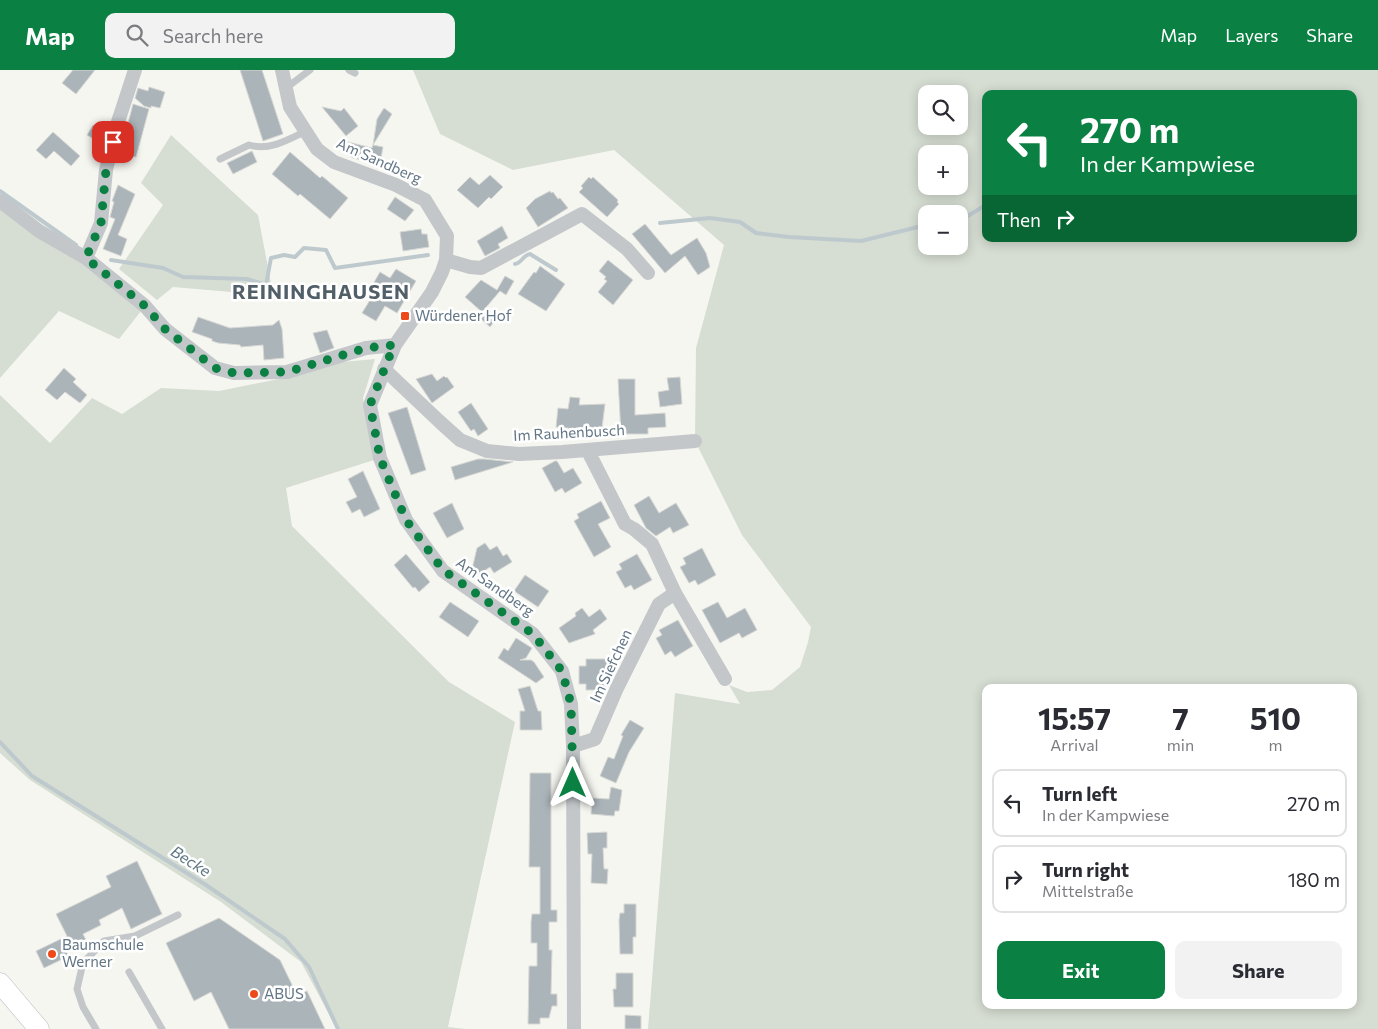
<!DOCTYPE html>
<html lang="en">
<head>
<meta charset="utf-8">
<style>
	body { margin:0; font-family:Commissioner,sans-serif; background:#f2f2f3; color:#2b2b33; height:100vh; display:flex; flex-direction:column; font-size:19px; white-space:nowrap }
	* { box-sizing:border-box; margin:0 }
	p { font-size:16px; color:#7c7c81 }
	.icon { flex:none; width:28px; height:28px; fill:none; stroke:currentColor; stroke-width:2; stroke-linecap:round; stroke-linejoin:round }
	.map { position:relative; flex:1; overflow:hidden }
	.details { position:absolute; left:982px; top:614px; width:375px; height:325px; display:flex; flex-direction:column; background:#fff; border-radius:10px; box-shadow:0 2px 12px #0003 }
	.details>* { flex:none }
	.top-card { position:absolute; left:982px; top:20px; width:375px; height:152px; border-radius:10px; box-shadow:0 2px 12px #0003; background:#0b8043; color:#fff; overflow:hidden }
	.buttons { position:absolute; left:918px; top:15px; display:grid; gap:10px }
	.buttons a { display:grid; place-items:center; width:50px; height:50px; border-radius:10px; background:#fff; box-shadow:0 2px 12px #0003; font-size:25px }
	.pin { position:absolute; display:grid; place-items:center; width:42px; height:42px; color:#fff; margin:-21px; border-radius:10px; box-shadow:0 2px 8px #0006 }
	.me { position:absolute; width:55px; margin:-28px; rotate:0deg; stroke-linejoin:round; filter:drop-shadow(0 0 4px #0008) }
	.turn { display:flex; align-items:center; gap:18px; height:105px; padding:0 15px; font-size:22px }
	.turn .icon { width:65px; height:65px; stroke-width:2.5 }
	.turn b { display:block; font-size:35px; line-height:42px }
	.then { display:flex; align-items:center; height:48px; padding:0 15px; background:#0003; gap:10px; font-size:19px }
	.eta { display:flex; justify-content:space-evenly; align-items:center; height:85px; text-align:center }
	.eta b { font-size:30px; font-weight:700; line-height:35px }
	.action { display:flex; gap:10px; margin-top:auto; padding:10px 15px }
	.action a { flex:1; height:58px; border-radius:10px; background:#0b8043; color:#fff; font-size:20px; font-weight:700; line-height:58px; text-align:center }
	.action a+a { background:#f2f2f3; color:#2b2b33 }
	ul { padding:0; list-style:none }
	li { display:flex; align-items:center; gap:15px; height:68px; margin:0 10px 8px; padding:0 5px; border:2px solid #e1e1e2; border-radius:10px }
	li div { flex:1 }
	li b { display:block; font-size:19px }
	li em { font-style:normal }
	header { display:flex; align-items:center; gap:30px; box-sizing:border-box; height:70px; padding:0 25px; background:#0b8043; color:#fff }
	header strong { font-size:24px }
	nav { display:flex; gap:28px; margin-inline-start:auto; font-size:18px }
	.search { width:350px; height:45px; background:#f2f2f3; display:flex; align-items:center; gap:12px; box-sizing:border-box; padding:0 18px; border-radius:10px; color:#7c7c81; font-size:19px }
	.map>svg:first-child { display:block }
	.green { fill:#d6ddd2; fill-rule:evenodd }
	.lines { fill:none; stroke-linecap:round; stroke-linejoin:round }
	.stream { stroke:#bec9ce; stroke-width:4 }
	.building { fill:#abb4b9; stroke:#d7d7d4 }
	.secondary-casing { stroke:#b5bbbf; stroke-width:21 }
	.lane { stroke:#c3c7ca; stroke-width:7 }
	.street { stroke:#c3c7ca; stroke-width:14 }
	.secondary { stroke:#fff; stroke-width:20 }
	.route { stroke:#0b8043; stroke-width:9; stroke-dasharray:0 16.2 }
	.poi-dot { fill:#ee4919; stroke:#fff; stroke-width:2 }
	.labels { text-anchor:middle; stroke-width:5; stroke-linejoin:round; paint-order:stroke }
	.street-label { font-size:15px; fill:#637685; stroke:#fff }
	.poi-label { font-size:15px; fill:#637685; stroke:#fff; text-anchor:start }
	.water-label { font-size:16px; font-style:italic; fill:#5e7882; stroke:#fff }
	.district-label { font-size:20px; font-weight:bold; letter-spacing:1px; fill:#515f69; stroke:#fff }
</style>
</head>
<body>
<header>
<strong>Map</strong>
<div class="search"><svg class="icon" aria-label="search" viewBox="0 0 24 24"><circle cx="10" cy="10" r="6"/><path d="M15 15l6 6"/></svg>Search here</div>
<nav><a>Map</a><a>Layers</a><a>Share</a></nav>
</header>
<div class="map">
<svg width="1378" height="959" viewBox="0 0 1378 959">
	<rect width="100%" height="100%" fill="#f6f6f1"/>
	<path class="green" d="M 413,0 L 1378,0 L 1378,959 L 648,959 L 675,623 L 740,634 L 729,615 L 747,622 L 772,620 L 800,597 L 808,572 L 811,557 L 742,465 L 695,371 L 696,278 L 724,175 L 614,80 L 513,100 L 440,64 ZM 926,24 L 959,24 L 959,56 L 926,56 ZM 986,24 L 1354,24 L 1354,169 L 986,169 ZM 926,84 L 959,84 L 959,116 L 926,116 ZM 926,144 L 959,144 L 959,176 L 926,176 ZM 986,618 L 1354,618 L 1354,935 L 986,935 Z
		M 171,65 L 258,145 L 271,213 L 231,222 L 173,217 L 157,230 L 119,199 L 163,135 L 141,113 Z
		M 0,131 L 145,236 L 119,269 L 59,241 L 0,308 Z
		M 375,289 L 363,328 L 374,390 L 286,418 L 292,456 L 449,612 L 515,652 L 448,957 L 466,959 L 337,959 L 301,892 L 221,832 L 30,710 L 0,683 L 0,325 L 50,373 L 92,328 L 122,344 L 161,318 L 219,321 L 284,308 L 342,292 Z"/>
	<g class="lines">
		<path class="stream" d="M 0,121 L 76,175
			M 959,151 L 986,135
			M 660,153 L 710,148 L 740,152 L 756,163 L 789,167 L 861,171 L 926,155
			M 111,190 L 163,198 L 183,207 L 247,209 L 266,215 L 271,188 L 284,185 L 295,187 L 304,178 L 326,180 L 335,198 L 428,185
			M 515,194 C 522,193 523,185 530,184 L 556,200
			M 0,672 L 32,706 L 206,815 L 285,869 L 309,897 L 338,959"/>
	</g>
	<path class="building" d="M 73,0 L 95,0 L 76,24 L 62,13 Z
		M 240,0 L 262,0 L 283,64 L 263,71 Z
		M 149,17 L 165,22 L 160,38 L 151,36 L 151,38 L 144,36 L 135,28 L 138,18 L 148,21 Z
		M 133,34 L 149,39 L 136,87 L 120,84 Z
		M 322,37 L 341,41 L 344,38 L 358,56 L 346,66 Z
		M 384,38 L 392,44 L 373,75 L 377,49 Z
		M 93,55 L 102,61 L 97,71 L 87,65 Z
		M 53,62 L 80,86 L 71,96 L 54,81 L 46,89 L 36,80 Z
		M 348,72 L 372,78 L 373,75 L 383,77 L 380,94 L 353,88 L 342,80 Z
		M 252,81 L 257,92 L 233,104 L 227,93 Z
		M 290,82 L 320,108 L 322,106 L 348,128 L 330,149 L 300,124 L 298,126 L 272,104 Z
		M 490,105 L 503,117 L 491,129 L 489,127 L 478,138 L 457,120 L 470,107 L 479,115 Z
		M 589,107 L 591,109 L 593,107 L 618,130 L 617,132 L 619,134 L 607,147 L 579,122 L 583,118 L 581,116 Z
		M 118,115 L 135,124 L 118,165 L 127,169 L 121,186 L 103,179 L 115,149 L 110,147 L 114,132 L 112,131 Z
		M 550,121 L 551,123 L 553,122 L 558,129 L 560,128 L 568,138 L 538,157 L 526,138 L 535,129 Z
		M 395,127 L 414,140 L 405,151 L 387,139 Z
		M 645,154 L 671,185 L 697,168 L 706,183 L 710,197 L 698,205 L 685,186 L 665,203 L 632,164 Z
		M 502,156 L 508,168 L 498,174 L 500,178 L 485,186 L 477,171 Z
		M 421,159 L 422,164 L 427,164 L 429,177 L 403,181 L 400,162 Z
		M 608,190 L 633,210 L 613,235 L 598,222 L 607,211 L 604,209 L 606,207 L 599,201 Z
		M 540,196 L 565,214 L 546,241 L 518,224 L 534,202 L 536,203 Z
		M 396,199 L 416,211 L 397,243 L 385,236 L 376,251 L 362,243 L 378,217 L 373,214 L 380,202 L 390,208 Z
		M 505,206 L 514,211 L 506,225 L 500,221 L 482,242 L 465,227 L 481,210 L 497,220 Z
		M 489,240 L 497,248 L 490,257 L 481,249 Z
		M 198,247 L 230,258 L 273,255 L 279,250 L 282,259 L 284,288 L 264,290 L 263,275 L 241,277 L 240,275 L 218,273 L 212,271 L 212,269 L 192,262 Z
		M 327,260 L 334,278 L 320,283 L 313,263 Z
		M 64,298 L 76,309 L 73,312 L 87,325 L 80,333 L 65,322 L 57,330 L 45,320 Z
		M 432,304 L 437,311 L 444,306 L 446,308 L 447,307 L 454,317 L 432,333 L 416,309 Z
		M 680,307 L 682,334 L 660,337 L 658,322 L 669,320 L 667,308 Z
		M 618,309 L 635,309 L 635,345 L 665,343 L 666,357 L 648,358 L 648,364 L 621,364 Z
		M 570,327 L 580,328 L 579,335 L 605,334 L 601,366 L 587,365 L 588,360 L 556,357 L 558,338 L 568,339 Z
		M 471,333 L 488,359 L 478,366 L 474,359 L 471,361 L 458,342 Z
		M 407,337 L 426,400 L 411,405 L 388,343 Z
		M 478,389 L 484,389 L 513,392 L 455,410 L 451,397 Z
		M 555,391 L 557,391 L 564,403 L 573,398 L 582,413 L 565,423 L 562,418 L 555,422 L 542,398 Z
		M 363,401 L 380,439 L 364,447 L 360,439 L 352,443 L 346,432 L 357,427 L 348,409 Z
		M 649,426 L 659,443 L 676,433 L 689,455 L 673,463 L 670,457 L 656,466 L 646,458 L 634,435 Z
		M 601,431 L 610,448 L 598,454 L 611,477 L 594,487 L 574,451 L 579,448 L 577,444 Z
		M 452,433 L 464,459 L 447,468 L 433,443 Z
		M 485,473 L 490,480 L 497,476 L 503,486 L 507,484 L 512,492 L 494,503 L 490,497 L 475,507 L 469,498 L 473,495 L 477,478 Z
		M 702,478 L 716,505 L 698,515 L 695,510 L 689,513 L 680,497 L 686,494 L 683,488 Z
		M 406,484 L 430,512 L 419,522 L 415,517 L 413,518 L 394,495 Z
		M 637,484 L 652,510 L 634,520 L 631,515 L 625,518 L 616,502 L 622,499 L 619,494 Z
		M 525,505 L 549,521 L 538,537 L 514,521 Z
		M 450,532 L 479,551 L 468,567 L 439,547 Z
		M 718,532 L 727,548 L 745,538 L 757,560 L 742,568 L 739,563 L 720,573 L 702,540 Z
		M 582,538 L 589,547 L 600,539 L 607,549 L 593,560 L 595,564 L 569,573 L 559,558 L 576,546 L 575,543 Z
		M 678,550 L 693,576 L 675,587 L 671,581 L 665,585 L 656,568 L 662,565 L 659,560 Z
		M 516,568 L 532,578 L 526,588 L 520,590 L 531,590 L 534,592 L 544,607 L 536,613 L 498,588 L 504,578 L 508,581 Z
		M 586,589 L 607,589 L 607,620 L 586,620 L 586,614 L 579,614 L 579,596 L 586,596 Z
		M 530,616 L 538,641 L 541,641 L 542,660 L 520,660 L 520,641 L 525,641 L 518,619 Z
		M 630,650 L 644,658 L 629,682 L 616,713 L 600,706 L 608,687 L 614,689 L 623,666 L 621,665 Z
		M 530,703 L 551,703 L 551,840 L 557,840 L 557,852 L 549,852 L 549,880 L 552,880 L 551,924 L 557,924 L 557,936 L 552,936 L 549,948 L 540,948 L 540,954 L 528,954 L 529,896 L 537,896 L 537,873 L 531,873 L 531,852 L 532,844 L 540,844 L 540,797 L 529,797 Z
		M 611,717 L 622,720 L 619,741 L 615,741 L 614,746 L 591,744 L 592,728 L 609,729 Z
		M 607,762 L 607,778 L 603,778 L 604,799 L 608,799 L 607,814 L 591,813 L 592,784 L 588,784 L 587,763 Z
		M 137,791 L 162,844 L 131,859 L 122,838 L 99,850 L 101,855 L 83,864 L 86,870 L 65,880 L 69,886 L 44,898 L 36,881 L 67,866 L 56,844 L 111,817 L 106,806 Z
		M 624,834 L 636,834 L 636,867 L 633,867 L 633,884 L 620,884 L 619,850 L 620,843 L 624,843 Z
		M 219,848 L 280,890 L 297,925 L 307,921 L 325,959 L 229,959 L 211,922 L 194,931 L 166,873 Z
		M 616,903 L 633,903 L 633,937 L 614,937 L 613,919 L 616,919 Z
		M 625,945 L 641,946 L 641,959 L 625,959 Z"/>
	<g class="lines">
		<defs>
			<path id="secondary" d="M 0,913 L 39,959"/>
		</defs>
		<use href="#secondary" class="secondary-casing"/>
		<path class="lane" d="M 349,0 L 355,3
			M 286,18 L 310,0
			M 220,89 L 249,75 C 269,81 288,70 306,61
			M 129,902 L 162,959
			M 96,959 L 83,937 L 77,919 L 83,893 L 104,871 L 135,866 L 178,845"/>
		<path class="street" d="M 282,0 L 290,37 L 317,79 L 334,92 L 396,115 L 425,130 L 447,166 L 446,190 L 442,202 L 432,222 L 395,275 L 370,335 L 380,388 L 406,450 L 443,501 L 533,564 L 562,601 L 571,634 L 573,676 L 574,959
			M 0,131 L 39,161 L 86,188 L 145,236 L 165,259 L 215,298 L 234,303 L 287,302 L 366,278 L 395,275
			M 86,188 L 101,153 L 106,100 L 116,58 L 135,0
			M 446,190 L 470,197 L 481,198 L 582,144 L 627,179 L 648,203
			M 384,299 L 440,352 L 460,370 L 487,381 L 519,384 L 562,382 L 695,371
			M 588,381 L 625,454 L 634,459 L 652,474 L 675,523 L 725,609
			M 573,676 L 595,669 L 617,618 L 659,534 L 675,523"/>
		<use href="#secondary" class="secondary"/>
	</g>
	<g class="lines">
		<path class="route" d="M 113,72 L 106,100 L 101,153 L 86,188 L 145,236 L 165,259 L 215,298 L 234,303 L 287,302 L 366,278 L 394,275 L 370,335 L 380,388 L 406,450 L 443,500 L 533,564 L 562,601 L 571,634 L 573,713"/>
	</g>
	<g class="poi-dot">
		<rect x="400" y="241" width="10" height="10" rx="2.5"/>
		<circle cx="52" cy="884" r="5"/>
		<circle cx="254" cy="924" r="5"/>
	</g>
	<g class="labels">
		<g class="street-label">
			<text transform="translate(379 91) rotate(24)" y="5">Am Sandberg</text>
			<text transform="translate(569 363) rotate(-3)" y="5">Im Rauhenbusch</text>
			<text transform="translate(495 517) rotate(35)" y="5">Am Sandberg</text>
			<text transform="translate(611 596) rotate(-65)" y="5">Im Siefchen</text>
		</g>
		<g class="poi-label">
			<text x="415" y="251">Würdener Hof</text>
			<text x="62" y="880">Baumschule<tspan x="62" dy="17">Werner</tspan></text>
			<text x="264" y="929">ABUS</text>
		</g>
		<g class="water-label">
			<text transform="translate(191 791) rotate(32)" y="6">Becke</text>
		</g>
		<g class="district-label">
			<text x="321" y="229">REININGHAUSEN</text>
		</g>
	</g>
</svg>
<div class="buttons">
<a><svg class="icon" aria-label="search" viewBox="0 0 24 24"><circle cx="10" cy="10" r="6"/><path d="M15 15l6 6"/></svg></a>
<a>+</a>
<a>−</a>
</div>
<div class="pin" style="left:113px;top:72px;background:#d93025"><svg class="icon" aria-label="arrive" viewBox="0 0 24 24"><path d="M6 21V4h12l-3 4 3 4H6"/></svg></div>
<svg class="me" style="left:573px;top:713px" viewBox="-20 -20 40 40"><path d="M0-17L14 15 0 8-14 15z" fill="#0b8043" stroke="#fff" stroke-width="4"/></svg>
<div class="top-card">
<div class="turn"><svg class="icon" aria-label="left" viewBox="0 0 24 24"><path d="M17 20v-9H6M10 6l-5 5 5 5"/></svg><div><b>270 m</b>In der Kampwiese</div></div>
<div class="then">Then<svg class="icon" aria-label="right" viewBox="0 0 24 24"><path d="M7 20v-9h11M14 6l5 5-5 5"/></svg></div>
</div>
<section class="details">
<div class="eta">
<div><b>15:57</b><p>Arrival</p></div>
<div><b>7</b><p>min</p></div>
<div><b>510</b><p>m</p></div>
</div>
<ul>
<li><svg class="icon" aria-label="left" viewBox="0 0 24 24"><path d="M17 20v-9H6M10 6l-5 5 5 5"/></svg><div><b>Turn left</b><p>In der Kampwiese</p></div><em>270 m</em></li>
<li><svg class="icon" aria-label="right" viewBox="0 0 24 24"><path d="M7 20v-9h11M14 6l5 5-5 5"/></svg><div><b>Turn right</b><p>Mittelstraße</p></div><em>180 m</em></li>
</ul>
<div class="action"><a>Exit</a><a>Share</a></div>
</section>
</div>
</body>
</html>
